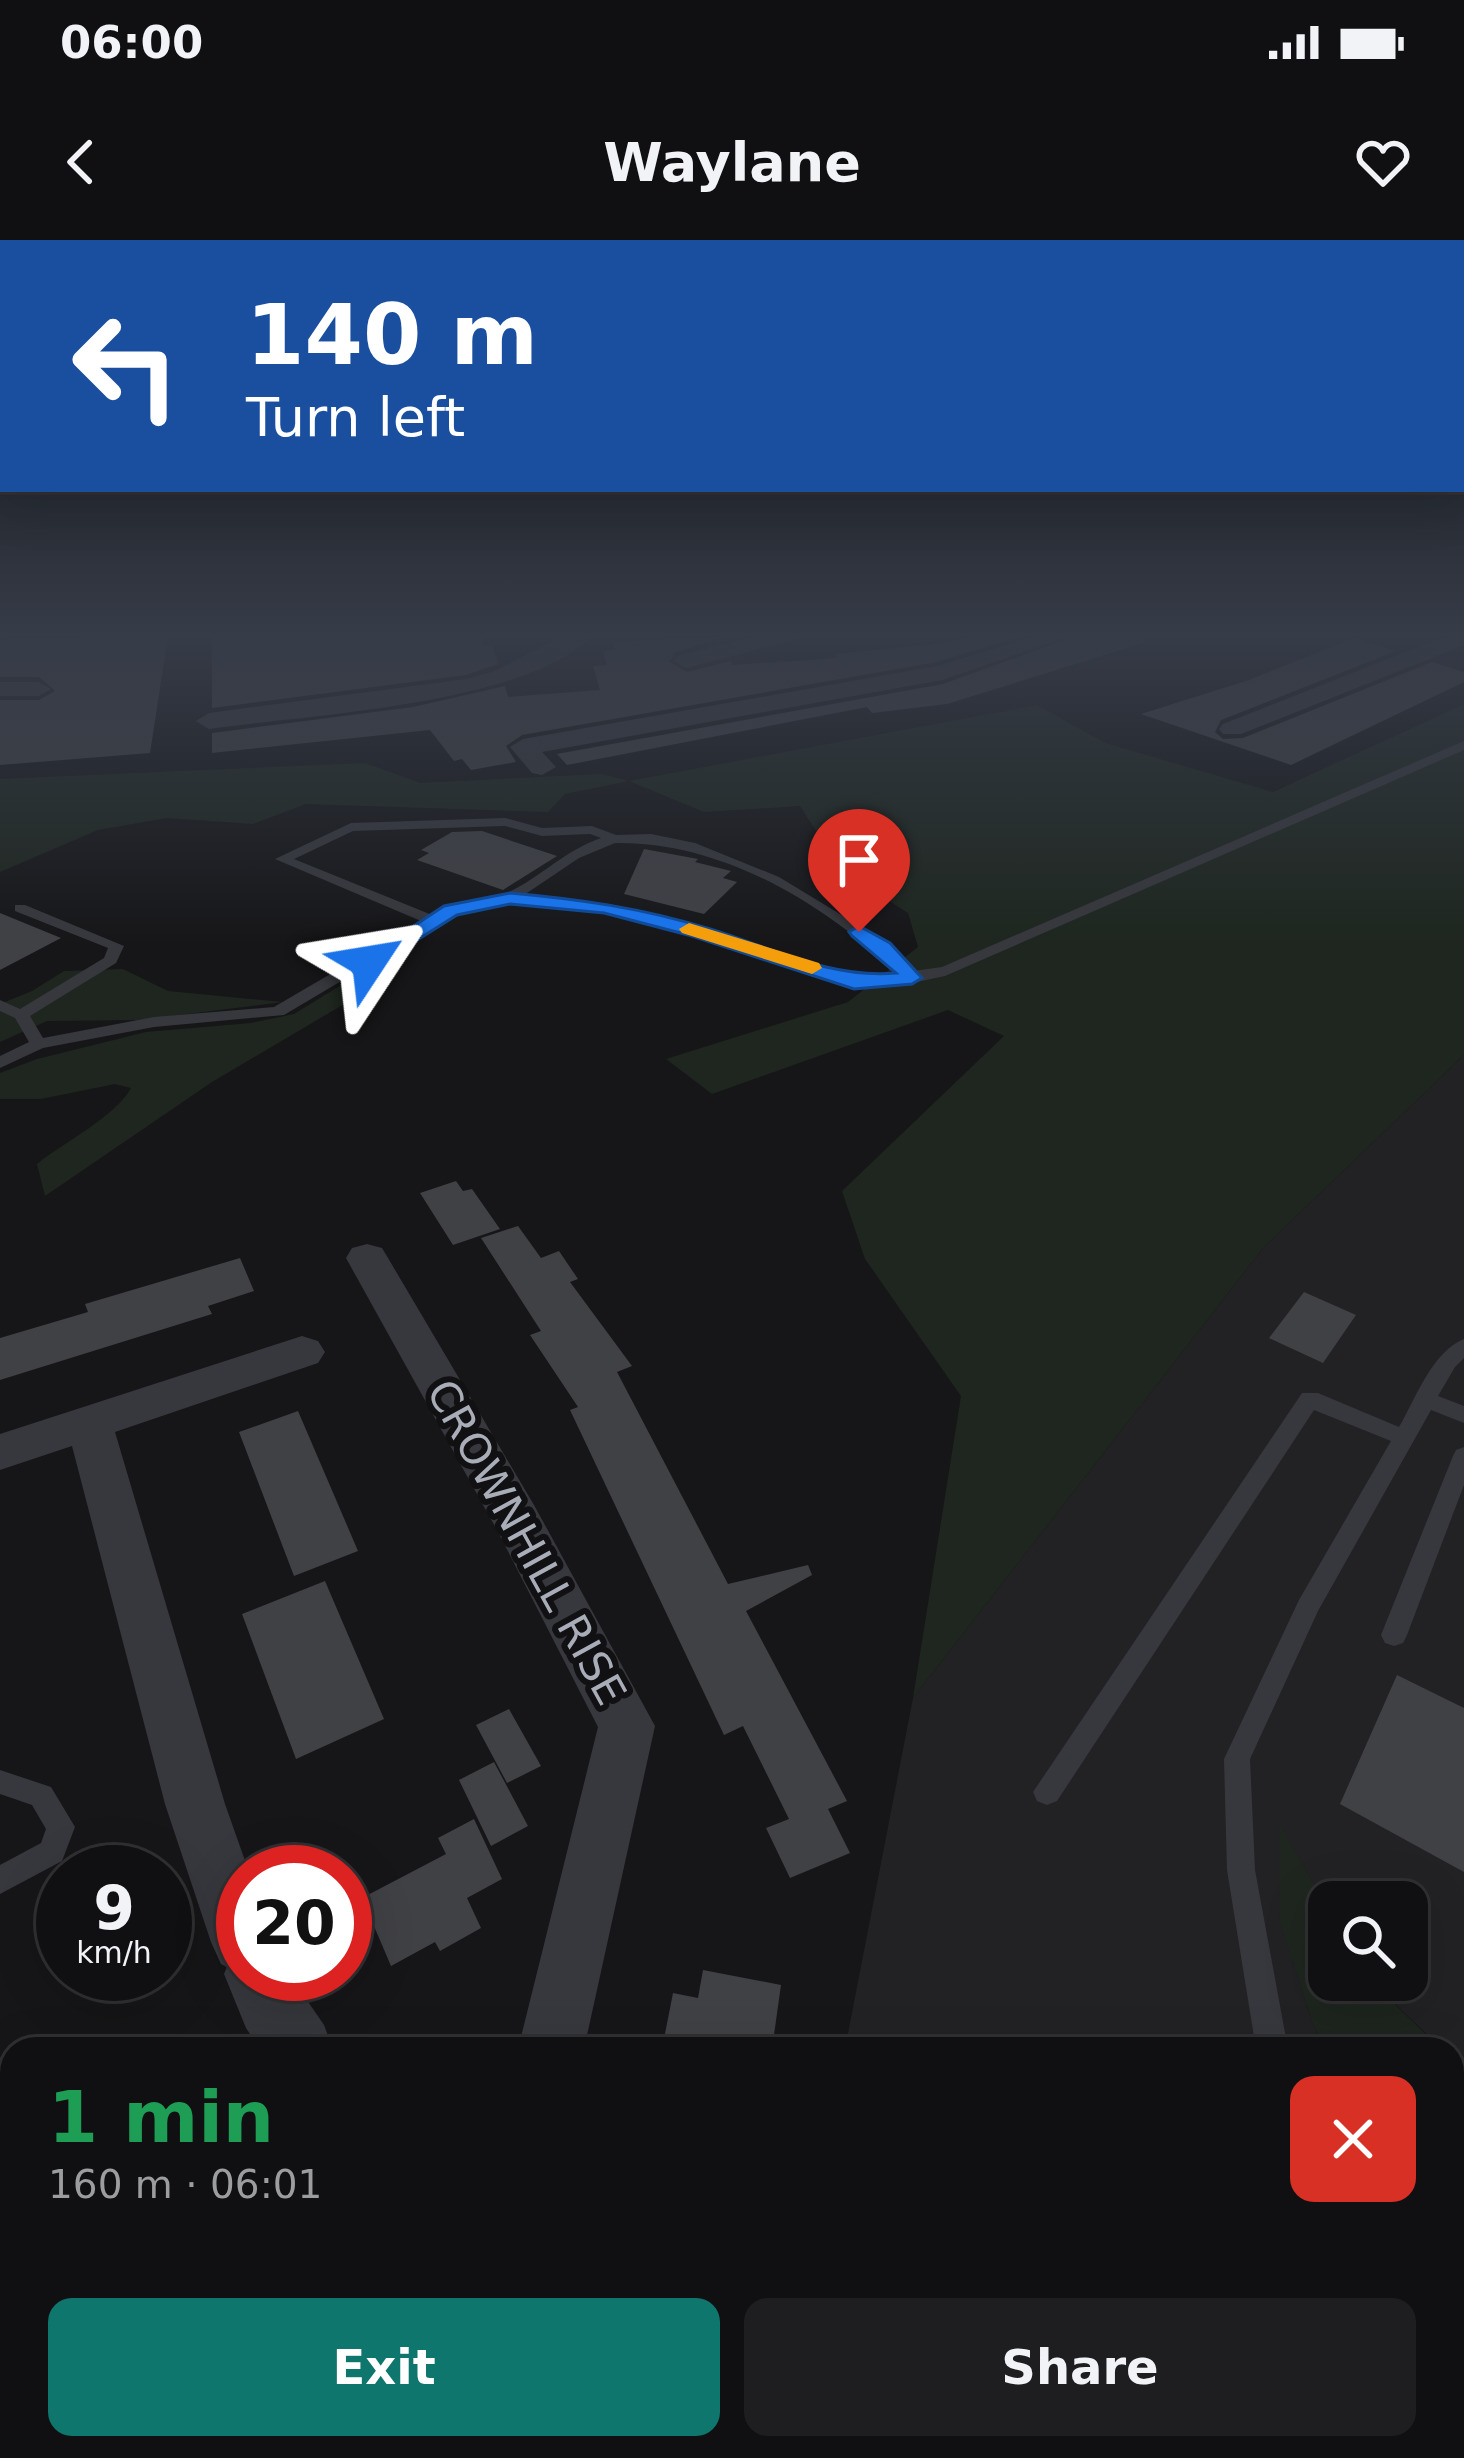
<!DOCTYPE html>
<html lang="en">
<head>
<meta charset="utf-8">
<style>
	body { margin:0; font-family:"DejaVu Sans",sans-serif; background:#1e1e20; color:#f1f3f6; height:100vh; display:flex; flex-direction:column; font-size:45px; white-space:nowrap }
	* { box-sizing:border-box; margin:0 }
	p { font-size:39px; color:#9c9d9f }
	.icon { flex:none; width:66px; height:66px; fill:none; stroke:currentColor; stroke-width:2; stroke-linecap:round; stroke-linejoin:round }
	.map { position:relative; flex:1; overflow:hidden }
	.details { position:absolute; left:0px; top:1797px; width:1464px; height:423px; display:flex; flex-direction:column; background:#101012; border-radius:36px 36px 0 0; box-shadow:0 12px 48px #0002,0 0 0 3px #303032 }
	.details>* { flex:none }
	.hud { position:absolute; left:0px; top:0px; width:1464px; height:252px; box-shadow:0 12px 48px #0002,0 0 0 3px #303032; background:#1a4fa0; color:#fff; overflow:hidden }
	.controls { position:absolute; left:1308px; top:1641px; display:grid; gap:24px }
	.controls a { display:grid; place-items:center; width:120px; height:120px; border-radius:24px; background:#101012; box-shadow:0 12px 48px #0002,0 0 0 3px #303032; font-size:60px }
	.speed { position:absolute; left:36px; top:1605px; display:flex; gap:24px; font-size:60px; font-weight:700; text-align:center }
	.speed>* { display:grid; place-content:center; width:156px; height:156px; border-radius:50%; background:#101012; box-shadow:0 12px 48px #0002,0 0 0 3px #303032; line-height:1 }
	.speed small { font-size:30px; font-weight:400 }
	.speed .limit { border:18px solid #d22; background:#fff; color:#111 }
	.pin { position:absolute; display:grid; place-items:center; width:102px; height:102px; color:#fff; margin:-123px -51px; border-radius:50% 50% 50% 0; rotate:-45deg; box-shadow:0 0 12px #0007 }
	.pin .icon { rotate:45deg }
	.me { position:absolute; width:132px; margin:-66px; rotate:57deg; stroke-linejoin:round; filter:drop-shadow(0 0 9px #0008) }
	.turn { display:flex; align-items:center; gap:42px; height:252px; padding:0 48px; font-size:54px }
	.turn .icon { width:156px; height:156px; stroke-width:2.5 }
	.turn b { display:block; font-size:84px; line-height:102px }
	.round { display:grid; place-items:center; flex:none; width:126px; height:126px; border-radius:24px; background:#1e1e20 }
	.head { display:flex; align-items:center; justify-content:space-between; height:204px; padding:0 48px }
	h1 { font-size:72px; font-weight:800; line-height:90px; color:#1e9e55 }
	.action { display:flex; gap:24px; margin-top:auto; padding:24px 48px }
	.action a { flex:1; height:138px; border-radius:24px; background:#0f766e; color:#fff; font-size:48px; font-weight:800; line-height:138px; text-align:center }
	.action a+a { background:#1e1e20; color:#f1f3f6 }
	.status { display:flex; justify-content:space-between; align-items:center; height:84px; padding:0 60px; background:#101012; direction:ltr }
	.status svg { height:33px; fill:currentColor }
	header { display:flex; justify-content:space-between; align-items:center; height:156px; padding:0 48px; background:#101012; font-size:54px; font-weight:800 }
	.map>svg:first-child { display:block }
	.built { fill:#222225 }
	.green { fill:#1e261f }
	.building { fill:#404145 }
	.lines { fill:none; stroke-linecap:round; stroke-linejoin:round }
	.service { fill:#37383d; fill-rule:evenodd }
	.minor { fill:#37383d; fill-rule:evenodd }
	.rail { stroke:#4a4c52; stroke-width:14; stroke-dasharray:24 18; stroke-linecap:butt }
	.route { fill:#1a73e8; stroke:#114b97; stroke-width:3 }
	.slow { fill:#f59e0b }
	.labels { text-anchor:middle; stroke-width:12; stroke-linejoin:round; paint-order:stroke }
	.near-street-label { font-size:42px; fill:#a8adb8; stroke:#111113 }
</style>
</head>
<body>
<div class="status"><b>06:00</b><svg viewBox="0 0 49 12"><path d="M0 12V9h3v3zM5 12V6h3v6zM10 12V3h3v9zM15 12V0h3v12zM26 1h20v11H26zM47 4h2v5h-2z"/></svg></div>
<header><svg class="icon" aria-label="back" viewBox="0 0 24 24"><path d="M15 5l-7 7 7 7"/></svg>Waylane<svg class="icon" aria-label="heart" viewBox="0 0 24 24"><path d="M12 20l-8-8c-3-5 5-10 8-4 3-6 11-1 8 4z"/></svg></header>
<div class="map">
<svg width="1464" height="2218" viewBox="0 0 1464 2218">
	<rect width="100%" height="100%" fill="#161618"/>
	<path class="built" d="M 1464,815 L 1464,1989 L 1452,1977 L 1452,1809 L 1429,1809 L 1434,1801 L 1370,1740 L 1407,1740 L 1407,1662 L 1329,1662 L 1329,1670 L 1280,1586 L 1281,1684 L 1312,1782 L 1326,1809 L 845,1809 L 913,1458 L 1264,1007 Z
		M 1452,2165 L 1464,2177 L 1464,2218 L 766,2218 L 768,2208 L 1452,2208 Z"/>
	<path class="green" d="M 1464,464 L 1464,815 L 1264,1007 L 913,1458 L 961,1156 L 865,1019 L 842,951 L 1004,796 L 948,770 L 712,854 L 666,819 L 848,762 L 918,707 L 908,673 L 841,630 L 800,566 L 704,572 L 629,541 L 565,554 L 548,572 L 306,564 L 253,584 L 167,578 L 98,590 L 0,632 L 0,539 L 365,523 L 420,543 L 601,534 L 629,541 L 1037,465 L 1105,503 L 1273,552 Z
		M 123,729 L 168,751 L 283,762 L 139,780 L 47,781 L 0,802 L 0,764 L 32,751 L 64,731 Z
		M 351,739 L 373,747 L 212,842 L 45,956 L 37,924 C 64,902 115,877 131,848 L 115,844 L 41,859 L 0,859 L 0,833 L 37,819 L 146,792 L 251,783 L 294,774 Z
		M 1279,1583 L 1329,1670 L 1329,1740 L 1370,1740 L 1434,1802 L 1429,1809 L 1326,1809 L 1312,1782 L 1280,1683 Z"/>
	<path class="building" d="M 212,395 L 483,395 L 483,406 L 492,405 L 498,424 L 466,435 L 212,468 Z
		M 973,395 L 1024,395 L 937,422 L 522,495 L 506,506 L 516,522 L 471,530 L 462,519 L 454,521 L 430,490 L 212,513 L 212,493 L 413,467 L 505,446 L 508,457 L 600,450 L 593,426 L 607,425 L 603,411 L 615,410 L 613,402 L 722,397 L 674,413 L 670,422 L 687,432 L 731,421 L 732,425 L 837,418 L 834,414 L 948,403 Z
		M 1078,395 L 1144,395 L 1146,402 L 947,464 L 872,473 L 867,467 L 567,525 L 557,514 L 551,515 L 943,444 Z
		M 108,396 L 168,396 L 150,513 L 0,525 L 0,460 L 39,460 L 55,451 L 39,437 L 0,437 L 0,400 Z
		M 1354,398 L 1396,411 L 1221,480 L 1215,492 L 1223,499 L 1243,498 L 1432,422 L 1464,432 L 1464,442 L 1291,525 L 1141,474 L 1249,440 Z
		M 482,591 L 557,616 L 503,650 L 417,620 L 429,613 L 421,610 L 452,592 Z
		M 644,609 L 698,619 L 695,622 L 731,631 L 723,638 L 737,642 L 704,674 L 624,654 Z
		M 0,673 L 61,698 L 0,730 Z
		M 456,941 L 463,951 L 472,949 L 500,989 L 453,1005 L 420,953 Z
		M 518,986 L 541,1018 L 559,1011 L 578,1039 L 570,1042 L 632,1126 L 617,1132 L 728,1344 L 808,1325 L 812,1335 L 746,1371 L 847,1561 L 828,1569 L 850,1613 L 790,1638 L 766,1588 L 789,1579 L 743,1486 L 724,1495 L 570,1170 L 578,1167 L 530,1095 L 541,1091 L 481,998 Z
		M 240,1018 L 254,1051 L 208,1066 L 212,1074 L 0,1140 L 0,1098 L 88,1072 L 85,1064 Z
		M 1304,1052 L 1356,1075 L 1323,1123 L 1269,1098 Z
		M 298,1171 L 358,1311 L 294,1336 L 239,1192 Z
		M 325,1341 L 384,1479 L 296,1519 L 242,1374 Z
		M 1397,1435 L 1464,1468 L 1464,1632 L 1340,1564 Z
		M 509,1469 L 541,1526 L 507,1543 L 476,1485 Z
		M 494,1522 L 528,1586 L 491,1606 L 459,1540 Z
		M 474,1579 L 502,1639 L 467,1658 L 481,1688 L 440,1711 L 435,1702 L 391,1726 L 362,1658 L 446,1614 L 438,1598 Z
		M 703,1730 L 781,1745 L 772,1809 L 662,1809 L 673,1753 L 698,1758 Z"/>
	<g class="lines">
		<path class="service" d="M 1464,501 L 1464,510 L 945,736 L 912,743 L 854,748 L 694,695 L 604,671 L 510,662 L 456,673 L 284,775 L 154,787 L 43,808 L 0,828 L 0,816 L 29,802 L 15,778 L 0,771 L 0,760 L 20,769 L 104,718 L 108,708 L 15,671 L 15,665 L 25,665 L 124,706 L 116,723 L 30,776 L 43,798 L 154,777 L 274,767 L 421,681 L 275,619 L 351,583 L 505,578 L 542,588 L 592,586 L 616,595 L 651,594 L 695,603 L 779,637 L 858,685 L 913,731 L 942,727 ZM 505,586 L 542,596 L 590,594 L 601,598 C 565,610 540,638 507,653 C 483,665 455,661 432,675 L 294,619 L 353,591 ZM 615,603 C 720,601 822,662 897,733 L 855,738 L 704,689 L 610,664 L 524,655 L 579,618 Z
			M 1464,1099 L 1464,1118 L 1455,1127 L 1438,1156 L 1464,1166 L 1464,1183 L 1431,1170 L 1318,1371 L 1250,1519 L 1255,1630 L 1288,1809 L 1256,1809 L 1227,1630 L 1224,1519 L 1299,1360 L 1391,1201 L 1314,1170 L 1057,1561 L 1047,1565 L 1037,1561 L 1033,1552 L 1302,1153 L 1318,1153 L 1399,1187 C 1416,1158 1432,1112 1464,1099 Z
			M 1464,1207 L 1464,1245 L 1407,1395 L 1403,1403 L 1394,1406 L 1385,1403 L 1381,1395 L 1453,1216 L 1456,1210 Z
			M 0,1530 L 51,1547 L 75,1587 L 62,1621 L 0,1654 L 0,1625 L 41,1603 L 46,1589 L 32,1565 L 0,1554 Z
			M 1452,2034 L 1464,2039 L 1464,2080 L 1452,2075 Z"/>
		<path class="minor" d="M 565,395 L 594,395 C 525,465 307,475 209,489 L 196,481 L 209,473 L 467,439 L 495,431 Z
			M 760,395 L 798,395 L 794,400 L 686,428 L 674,421 L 678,416 Z
			M 1039,395 L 1074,395 L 942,440 L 542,512 L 556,527 L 542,535 L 532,533 L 510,507 L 523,499 L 938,426 Z
			M 1449,395 L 1464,395 L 1464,405 L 1241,494 L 1223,494 L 1219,489 L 1223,484 Z
			M 0,442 L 39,442 L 51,449 L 39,456 L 0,456 Z
			M 367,1004 L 382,1008 L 388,1018 L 534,1265 L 655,1486 L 584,1809 L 518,1809 L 598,1487 L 497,1290 L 346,1018 L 352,1008 Z
			M 302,1096 L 318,1101 L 325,1112 L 318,1123 L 115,1192 L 225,1564 L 249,1632 L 243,1632 L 243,1734 L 289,1734 L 324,1785 L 333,1809 L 260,1809 L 246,1788 L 224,1734 L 227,1727 L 221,1724 L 211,1702 L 165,1564 L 72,1206 L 0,1230 L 0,1194 Z
			M 500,2208 L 578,2208 L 577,2218 L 497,2218 Z"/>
		<path class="rail" d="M 1452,1950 L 1464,1925
			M 1452,2061 L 1464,2040
			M 1292,2218 L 1299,2208
			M 1359,2218 L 1366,2208"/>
	</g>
	<linearGradient id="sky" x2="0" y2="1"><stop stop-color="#0c0c0d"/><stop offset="0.56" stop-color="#363c48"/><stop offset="1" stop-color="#363c48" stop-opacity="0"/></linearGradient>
	<rect width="1464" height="705" fill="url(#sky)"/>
	<path class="route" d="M 510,653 C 578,659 643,668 710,689 C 772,708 831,739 896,733 L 852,696 L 849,692 L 859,686 L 890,703 L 922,738 L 912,744 L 854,749 L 692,696 L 604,673 L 510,664 L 457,675 L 376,726 L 359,722 L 444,666 Z"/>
	<path class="slow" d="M 689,683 L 819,723 L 822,728 L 812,734 L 682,693 L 679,689 Z"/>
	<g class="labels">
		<g class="near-street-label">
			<text transform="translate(527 1302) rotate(61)" y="15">CROWNHILL RISE</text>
		</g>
	</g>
</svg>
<div class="controls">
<a><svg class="icon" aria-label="search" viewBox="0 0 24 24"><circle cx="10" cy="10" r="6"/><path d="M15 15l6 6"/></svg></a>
</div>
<div class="speed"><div>9<small>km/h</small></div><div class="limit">20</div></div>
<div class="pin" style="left:859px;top:692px;background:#d93025"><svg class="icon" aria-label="arrive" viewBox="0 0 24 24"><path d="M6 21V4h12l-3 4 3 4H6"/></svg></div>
<svg class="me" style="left:369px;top:722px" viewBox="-20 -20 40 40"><path d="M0-17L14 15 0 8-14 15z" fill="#1a73e8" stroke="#fff" stroke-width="4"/></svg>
<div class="hud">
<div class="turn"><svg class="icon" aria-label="left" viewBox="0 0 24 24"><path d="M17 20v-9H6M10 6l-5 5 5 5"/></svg><div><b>140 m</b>Turn left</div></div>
</div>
<section class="details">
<div class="head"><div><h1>1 min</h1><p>160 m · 06:01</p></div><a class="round" style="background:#d93025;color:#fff"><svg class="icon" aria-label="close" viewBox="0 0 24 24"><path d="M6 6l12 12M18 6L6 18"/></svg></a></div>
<div class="action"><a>Exit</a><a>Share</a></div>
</section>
</div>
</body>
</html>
